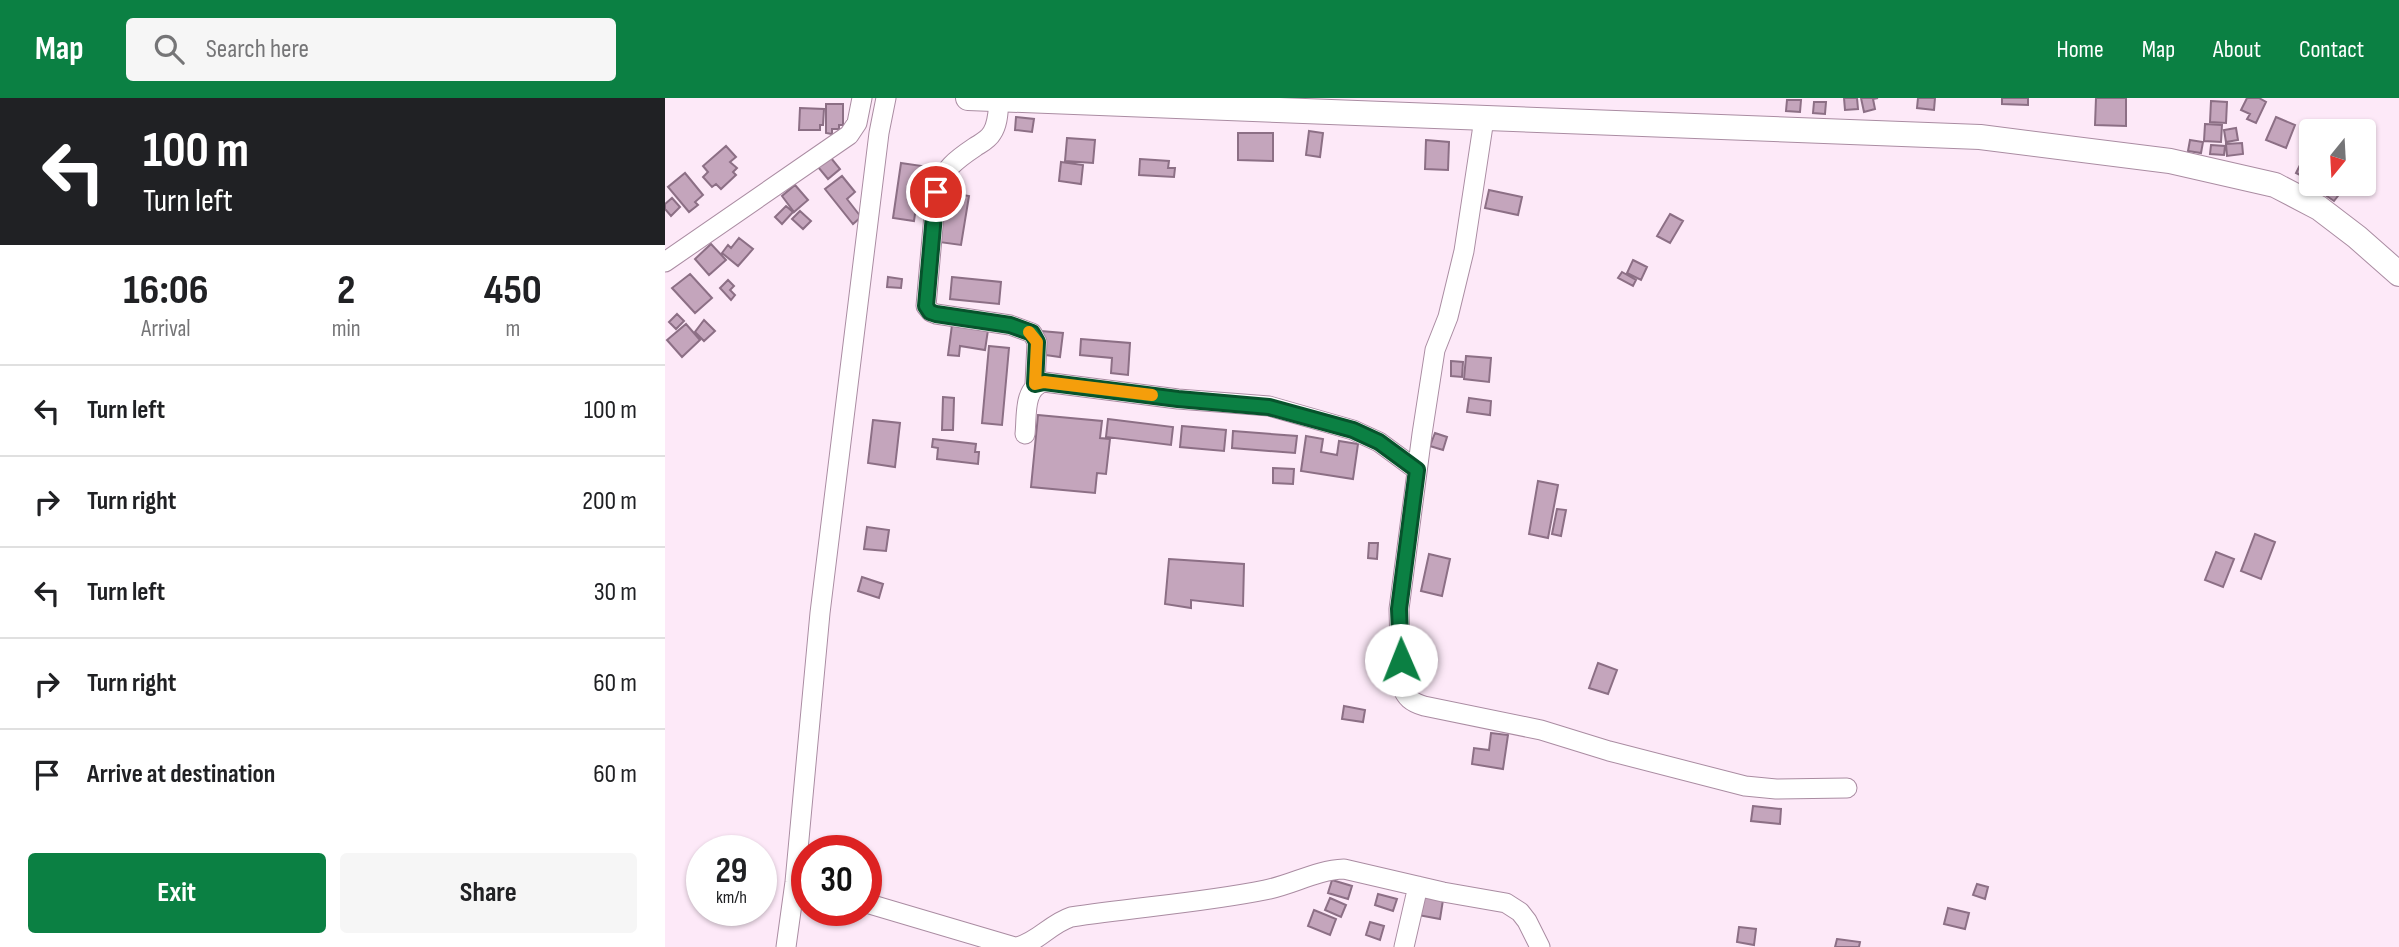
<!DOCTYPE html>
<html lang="en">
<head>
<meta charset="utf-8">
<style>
	body { margin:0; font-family:"Sofia Sans Condensed",sans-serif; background:#f6f6f6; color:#202124; height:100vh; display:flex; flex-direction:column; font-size:26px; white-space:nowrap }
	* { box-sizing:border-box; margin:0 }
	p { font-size:23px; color:#757577 }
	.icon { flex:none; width:38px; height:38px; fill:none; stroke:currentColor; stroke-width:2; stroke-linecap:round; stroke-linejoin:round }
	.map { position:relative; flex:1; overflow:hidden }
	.side { display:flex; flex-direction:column; background:#fff; width:665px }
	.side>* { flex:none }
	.banner { background:#202124; color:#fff; overflow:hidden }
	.needle { width:46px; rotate:198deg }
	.buttons { position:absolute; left:1634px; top:21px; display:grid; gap:14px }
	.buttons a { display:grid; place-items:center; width:77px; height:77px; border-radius:7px; background:#fff; box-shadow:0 2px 5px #0004; font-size:35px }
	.speed { position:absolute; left:21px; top:737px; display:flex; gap:14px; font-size:35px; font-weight:700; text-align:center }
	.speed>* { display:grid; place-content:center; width:91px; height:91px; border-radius:50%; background:#fff; box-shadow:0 2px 5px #0004; line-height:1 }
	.speed small { font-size:18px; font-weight:400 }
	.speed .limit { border:10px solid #d22; background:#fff; color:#111 }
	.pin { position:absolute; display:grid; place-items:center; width:60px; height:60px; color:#fff; margin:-30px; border:4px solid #fff; border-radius:50%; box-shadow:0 2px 7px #0007 }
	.me { position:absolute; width:77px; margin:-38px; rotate:359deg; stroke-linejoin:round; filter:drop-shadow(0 0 5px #0008) }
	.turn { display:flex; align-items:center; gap:24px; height:147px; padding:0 28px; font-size:32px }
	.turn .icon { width:91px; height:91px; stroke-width:2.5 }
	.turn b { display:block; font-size:49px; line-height:60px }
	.eta { display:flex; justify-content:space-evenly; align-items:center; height:119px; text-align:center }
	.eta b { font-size:42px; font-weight:700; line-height:49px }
	.cta { display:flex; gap:14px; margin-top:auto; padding:14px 28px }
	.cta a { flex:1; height:80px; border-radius:7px; background:#0b8043; color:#fff; font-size:28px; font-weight:700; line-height:80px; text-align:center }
	.cta a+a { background:#f6f6f6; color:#202124 }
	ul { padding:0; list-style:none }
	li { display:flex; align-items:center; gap:21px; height:91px; padding:0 28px; border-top:2px solid #e0e0e0 }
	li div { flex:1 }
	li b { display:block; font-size:26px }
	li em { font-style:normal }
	header { display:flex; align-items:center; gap:42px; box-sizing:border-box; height:98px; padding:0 35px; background:#0b8043; color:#fff }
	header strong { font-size:33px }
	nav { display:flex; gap:38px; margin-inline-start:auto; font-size:24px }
	.search { width:490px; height:63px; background:#f6f6f6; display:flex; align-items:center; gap:18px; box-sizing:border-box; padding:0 24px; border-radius:7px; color:#757577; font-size:26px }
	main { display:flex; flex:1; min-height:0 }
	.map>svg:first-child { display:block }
	.building { fill:#c4a5bc; stroke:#8c6f85; stroke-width:2 }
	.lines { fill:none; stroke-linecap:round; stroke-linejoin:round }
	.minor-casing { stroke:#aa8ca2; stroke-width:21 }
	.major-casing { stroke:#aa8ca2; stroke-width:26 }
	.minor { stroke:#fff; stroke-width:19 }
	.major { stroke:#fff; stroke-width:24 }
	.route-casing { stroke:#07532c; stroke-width:18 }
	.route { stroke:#0b8043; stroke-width:12 }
	.slow { stroke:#f59e0b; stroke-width:12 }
</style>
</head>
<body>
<header>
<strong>Map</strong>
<div class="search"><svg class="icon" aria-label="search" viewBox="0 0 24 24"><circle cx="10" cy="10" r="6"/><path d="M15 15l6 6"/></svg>Search here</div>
<nav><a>Home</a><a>Map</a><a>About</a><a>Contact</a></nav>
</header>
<main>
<section class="side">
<div class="banner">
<div class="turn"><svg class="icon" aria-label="left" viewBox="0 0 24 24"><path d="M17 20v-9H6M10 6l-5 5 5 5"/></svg><div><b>100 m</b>Turn left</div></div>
</div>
<div class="eta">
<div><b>16:06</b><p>Arrival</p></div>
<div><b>2</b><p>min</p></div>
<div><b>450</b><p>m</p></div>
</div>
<ul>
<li><svg class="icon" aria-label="left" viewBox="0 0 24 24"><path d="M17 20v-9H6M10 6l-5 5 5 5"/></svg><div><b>Turn left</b></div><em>100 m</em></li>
<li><svg class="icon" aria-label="right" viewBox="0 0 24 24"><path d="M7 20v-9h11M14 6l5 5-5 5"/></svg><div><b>Turn right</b></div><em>200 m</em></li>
<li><svg class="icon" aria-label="left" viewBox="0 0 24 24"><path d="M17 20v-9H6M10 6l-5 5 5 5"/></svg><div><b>Turn left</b></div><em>30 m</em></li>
<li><svg class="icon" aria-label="right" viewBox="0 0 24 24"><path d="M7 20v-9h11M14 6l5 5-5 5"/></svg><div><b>Turn right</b></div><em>60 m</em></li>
<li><svg class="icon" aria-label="arrive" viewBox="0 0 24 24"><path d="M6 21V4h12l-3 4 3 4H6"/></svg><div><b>Arrive at destination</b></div><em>60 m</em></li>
</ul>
<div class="cta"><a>Exit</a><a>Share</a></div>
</section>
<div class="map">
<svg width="1734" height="849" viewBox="0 0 1734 849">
	<rect width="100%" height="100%" fill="#fde9f8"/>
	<path class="building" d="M 1179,0 L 1192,0 L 1193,11 L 1180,12 Z
		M 1196,0 L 1213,0 L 1208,1 L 1210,11 L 1199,14 Z
		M 1253,0 L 1270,0 L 1269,12 L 1252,10 Z
		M 1337,0 L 1363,0 L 1363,7 L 1337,6 Z
		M 1431,0 L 1461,0 L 1461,28 L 1430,27 Z
		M 1582,0 L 1594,0 L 1601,4 L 1591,25 L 1582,21 L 1585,16 L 1576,12 Z
		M 1122,2 L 1136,2 L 1135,14 L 1121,13 Z
		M 1546,3 L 1562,4 L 1561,25 L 1545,24 Z
		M 1149,4 L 1161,4 L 1160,16 L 1148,15 Z
		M 161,6 L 178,6 L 178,27 L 174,27 L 174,31 L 167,31 L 167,36 L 161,35 Z
		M 135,10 L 159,11 L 158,27 L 155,27 L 155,32 L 134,32 Z
		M 351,19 L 369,21 L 367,34 L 350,32 Z
		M 1611,19 L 1630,27 L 1621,50 L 1601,42 Z
		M 1540,26 L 1557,27 L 1556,44 L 1539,43 Z
		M 1571,30 L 1573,42 L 1561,44 L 1559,32 Z
		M 644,33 L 658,35 L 655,59 L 641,57 Z
		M 573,35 L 608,35 L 608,63 L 573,62 Z
		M 402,40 L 430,42 L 428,65 L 400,63 Z
		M 761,42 L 784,44 L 783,72 L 760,71 Z
		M 1525,42 L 1538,44 L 1536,55 L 1523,53 Z
		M 1577,45 L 1578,56 L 1562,58 L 1561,46 Z
		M 1546,47 L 1560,48 L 1559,57 L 1545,56 Z
		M 61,48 L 71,59 L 65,64 L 72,70 L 68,74 L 71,77 L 56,91 L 51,86 L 47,89 L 38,79 L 43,74 L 38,68 Z
		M 1639,59 L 1647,63 L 1647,83 L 1631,75 Z
		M 166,60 L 175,71 L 163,81 L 153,69 Z
		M 475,61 L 504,63 L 503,70 L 510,70 L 509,79 L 474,77 Z
		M 396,64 L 418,67 L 416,86 L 394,83 Z
		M 236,65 L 257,68 L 249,123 L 228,120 Z
		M 20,75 L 38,97 L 30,104 L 33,107 L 24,114 L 3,89 Z
		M 177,78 L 190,94 L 182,101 L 196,119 L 188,126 L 160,91 Z
		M 1663,86 L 1676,94 L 1669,103 L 1656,94 Z
		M 130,87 L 143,102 L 129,114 L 117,98 Z
		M 824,92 L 857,99 L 853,117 L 820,110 Z
		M 281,94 L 304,98 L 296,147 L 274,144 Z
		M 7,100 L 15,109 L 6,118 L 0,111 L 0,106 Z
		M 121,108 L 128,114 L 117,126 L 110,119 Z
		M 135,113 L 146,123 L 138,131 L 127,121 Z
		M 1005,116 L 1018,123 L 1005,145 L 992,138 Z
		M 74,140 L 88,151 L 73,168 L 57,155 L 63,147 L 66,150 Z
		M 46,146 L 61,162 L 44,177 L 30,161 Z
		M 968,162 L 982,169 L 976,182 L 962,175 Z
		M 957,174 L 971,182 L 968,188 L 953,180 Z
		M 25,176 L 47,200 L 30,215 L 7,190 Z
		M 223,179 L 237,181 L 236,190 L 222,189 Z
		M 287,179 L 336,184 L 334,206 L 285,201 Z
		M 63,182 L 69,188 L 65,192 L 70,197 L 66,202 L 55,190 Z
		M 12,216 L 19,223 L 11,231 L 4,224 Z
		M 39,222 L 50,233 L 39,243 L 30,234 Z
		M 21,226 L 35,242 L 17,259 L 2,242 Z
		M 287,227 L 323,232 L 320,252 L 295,248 L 294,258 L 283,257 Z
		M 376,233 L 398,235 L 395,259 L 373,256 Z
		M 416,241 L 465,245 L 463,277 L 446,275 L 447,260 L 415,257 Z
		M 324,248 L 344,250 L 337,327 L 317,325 Z
		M 801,258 L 826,260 L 824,284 L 799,281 Z
		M 786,263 L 798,264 L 797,279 L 786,278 Z
		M 278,299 L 289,300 L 288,332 L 277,332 Z
		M 804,300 L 826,303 L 825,317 L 802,314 Z
		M 373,317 L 437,323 L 435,340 L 445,341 L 441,376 L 432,375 L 430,395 L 366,389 Z
		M 443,321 L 508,329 L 506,347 L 441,339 Z
		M 208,322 L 235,325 L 230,369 L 203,365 Z
		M 517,328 L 561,332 L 559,353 L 515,349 Z
		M 568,333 L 632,338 L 630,355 L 567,350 Z
		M 770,335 L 782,339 L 778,352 L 765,348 Z
		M 641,338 L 658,341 L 656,354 L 672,357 L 674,343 L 693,346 L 688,381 L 636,373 Z
		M 268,341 L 311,346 L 310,354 L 314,354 L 313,366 L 272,361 L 273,350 L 267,349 Z
		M 608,370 L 629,371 L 628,386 L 608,385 Z
		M 873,383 L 893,387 L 883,440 L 864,436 Z
		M 892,411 L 901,412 L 896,438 L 887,436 Z
		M 202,429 L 224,432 L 221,453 L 199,451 Z
		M 1590,436 L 1610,444 L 1596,481 L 1576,473 Z
		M 704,445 L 713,445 L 712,461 L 703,460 Z
		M 1551,454 L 1569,461 L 1558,489 L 1540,482 Z
		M 764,456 L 785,461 L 777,498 L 756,493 Z
		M 504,461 L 579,466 L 578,508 L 526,502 L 526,510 L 500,506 Z
		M 197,479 L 218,486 L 214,500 L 193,493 Z
		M 933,565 L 952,572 L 943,596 L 924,590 Z
		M 679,608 L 700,612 L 698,624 L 677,621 Z
		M 826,635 L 843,637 L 838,671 L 807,666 L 809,650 L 824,652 Z
		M 1088,708 L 1116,711 L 1115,726 L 1086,723 Z
		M 667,782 L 687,788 L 683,801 L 663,795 Z
		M 1312,786 L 1323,789 L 1320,801 L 1308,797 Z
		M 713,796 L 732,801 L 728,813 L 710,807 Z
		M 757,798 L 778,802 L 775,821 L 753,817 Z
		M 665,800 L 681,807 L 676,819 L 660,812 Z
		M 1283,810 L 1304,815 L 1300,831 L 1279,826 Z
		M 649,812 L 671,821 L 665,837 L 643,828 Z
		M 705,824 L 719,828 L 715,842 L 701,837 Z
		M 1074,829 L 1091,831 L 1089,847 L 1072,844 Z
		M 1172,841 L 1195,844 L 1194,849 L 1170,849 Z"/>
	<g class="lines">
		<defs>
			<path id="minor" d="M 334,3 C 333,14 333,26 327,35 C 323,42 316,45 310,49 C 292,61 277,72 271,94 L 261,208 L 266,214 L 271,216 L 345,227 L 367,235 L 372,244 L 370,286
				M 819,21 L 799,153 L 783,219 L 770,252 L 757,336 L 734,511 L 736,587 C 741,600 746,604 759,608 L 876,632 L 944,653 L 1080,688 L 1111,691 L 1182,690
				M 0,164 L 184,37 L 192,25 L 197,0
				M 360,336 C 362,318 358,290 379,284 L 513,301 L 604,308 L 688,332 L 714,344 L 752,372
				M 201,805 L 350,849
				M 121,849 L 130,784 L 155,515 L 214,35 L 221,0
				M 352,849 C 373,844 385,826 406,819 C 471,809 536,805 600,792 C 627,787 651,772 679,771 L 778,794 L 841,805 L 855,814 L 862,823 L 875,849
				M 739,849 L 753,788"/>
			<path id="major" d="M 303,0 L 1315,39 L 1505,63 L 1610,87 L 1654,110 L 1692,139 L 1734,176"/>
		</defs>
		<use href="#minor" class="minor-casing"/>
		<use href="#major" class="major-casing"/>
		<use href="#minor" class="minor"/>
		<use href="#major" class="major"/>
	</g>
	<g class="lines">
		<defs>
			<path id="route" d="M 271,94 L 261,208 L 265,214 L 271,216 L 345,227 L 367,235 L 372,244 L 370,286 L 379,284 L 513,301 L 604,309 L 688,332 L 714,344 L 752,372 L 734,511 L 736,562"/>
		</defs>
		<use href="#route" class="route-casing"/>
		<use href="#route" class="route"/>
		<path class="slow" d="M 364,234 L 372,244 L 370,286 L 379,284 L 487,297"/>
	</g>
</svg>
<div class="buttons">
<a><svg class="needle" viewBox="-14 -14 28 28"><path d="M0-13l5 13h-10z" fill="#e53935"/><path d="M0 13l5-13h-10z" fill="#757577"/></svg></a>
</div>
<div class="speed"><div>29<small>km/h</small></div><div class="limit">30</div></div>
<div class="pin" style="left:271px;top:94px;background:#d93025"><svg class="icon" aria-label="arrive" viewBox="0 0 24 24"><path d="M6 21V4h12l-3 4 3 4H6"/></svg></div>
<svg class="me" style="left:736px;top:562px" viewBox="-20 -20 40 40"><circle r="19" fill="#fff"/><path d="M0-13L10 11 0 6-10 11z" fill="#0b8043"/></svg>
</div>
</main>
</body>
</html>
